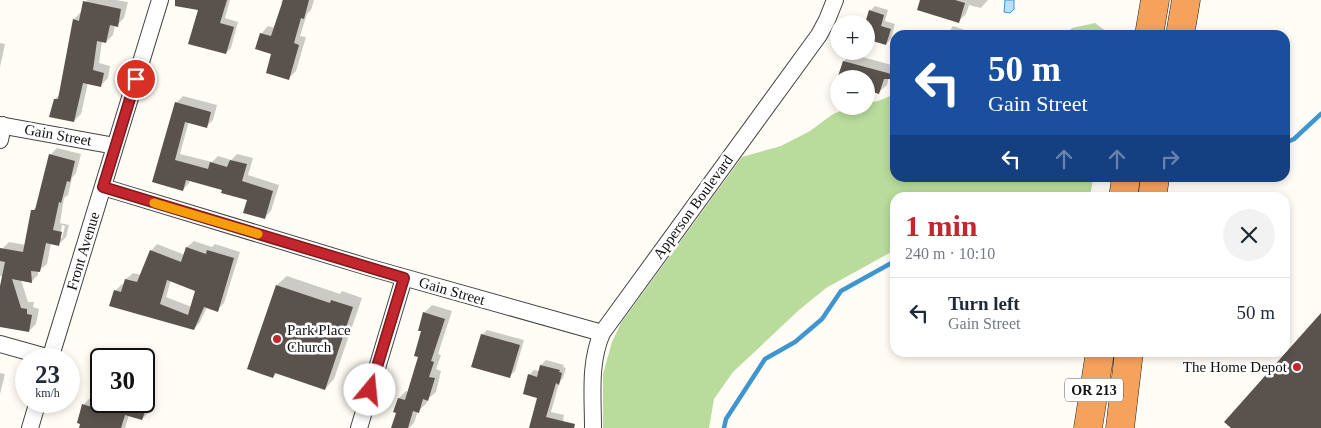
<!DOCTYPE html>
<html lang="en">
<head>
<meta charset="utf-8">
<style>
	body { margin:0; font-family:"Times New Roman",serif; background:#f2f2f3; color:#1f2937; height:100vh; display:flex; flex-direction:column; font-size:19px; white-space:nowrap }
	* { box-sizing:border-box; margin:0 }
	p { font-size:16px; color:#747a83 }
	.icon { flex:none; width:28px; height:28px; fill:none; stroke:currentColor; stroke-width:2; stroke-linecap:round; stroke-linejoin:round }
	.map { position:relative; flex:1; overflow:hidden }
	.side { position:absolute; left:890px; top:192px; width:400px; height:165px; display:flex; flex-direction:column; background:#fff; border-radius:15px; box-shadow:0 2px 8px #0003 }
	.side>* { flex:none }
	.hud { position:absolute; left:890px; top:30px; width:400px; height:152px; border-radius:15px; box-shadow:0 2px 8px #0003; background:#1a4fa0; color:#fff; overflow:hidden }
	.controls { position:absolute; left:830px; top:15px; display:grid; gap:10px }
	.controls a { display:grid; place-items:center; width:45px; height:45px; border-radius:50%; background:#fff; box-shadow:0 2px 8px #0003; font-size:25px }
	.speed { position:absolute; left:15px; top:348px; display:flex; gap:10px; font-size:25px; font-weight:700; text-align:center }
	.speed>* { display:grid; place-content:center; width:65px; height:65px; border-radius:50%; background:#fff; box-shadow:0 2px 8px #0003; line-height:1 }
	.speed small { font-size:12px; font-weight:400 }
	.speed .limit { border:2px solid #111; border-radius:8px; background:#fff; color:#111 }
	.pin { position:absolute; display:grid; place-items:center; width:42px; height:42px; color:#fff; margin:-21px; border:2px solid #fff; border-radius:50%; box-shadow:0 1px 5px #0007 }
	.me { position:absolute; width:55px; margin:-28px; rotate:17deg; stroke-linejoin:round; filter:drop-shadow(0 0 4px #0008) }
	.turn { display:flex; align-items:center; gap:18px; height:105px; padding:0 15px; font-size:22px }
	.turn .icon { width:65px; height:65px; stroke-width:2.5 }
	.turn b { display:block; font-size:35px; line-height:42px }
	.lanes { display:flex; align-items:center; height:48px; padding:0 15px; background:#0003; justify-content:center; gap:25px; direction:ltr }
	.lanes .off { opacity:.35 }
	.round { display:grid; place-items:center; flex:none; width:52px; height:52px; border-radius:26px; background:#f2f2f3 }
	.summary { display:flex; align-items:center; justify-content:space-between; height:85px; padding:0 15px }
	h1 { font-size:30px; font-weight:700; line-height:38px; color:#c4262e }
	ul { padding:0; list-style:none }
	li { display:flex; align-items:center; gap:15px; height:70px; padding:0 15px; border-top:1px solid #e0e1e3 }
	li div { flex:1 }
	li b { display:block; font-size:19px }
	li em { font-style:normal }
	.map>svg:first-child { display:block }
	.forest { fill:#b9dc9c }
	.water { fill:#b9e0f7; stroke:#3f96cf }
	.shadow { fill:#0003; fill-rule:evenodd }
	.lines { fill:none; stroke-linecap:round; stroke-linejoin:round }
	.stream { stroke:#3f96cf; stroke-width:4.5 }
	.building { fill:#5a524d; fill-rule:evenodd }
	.street-casing { stroke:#444; stroke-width:18 }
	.highway-casing { stroke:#222; stroke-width:29 }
	.street { stroke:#fff; stroke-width:16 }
	.highway { stroke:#f5a25d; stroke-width:28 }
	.route-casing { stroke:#7f191e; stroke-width:12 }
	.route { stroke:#c4262e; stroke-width:9 }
	.slow { stroke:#f59e0b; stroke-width:9 }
	.poi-dot { fill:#c4262e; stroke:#fff; stroke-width:2 }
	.labels { text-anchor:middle; stroke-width:5; stroke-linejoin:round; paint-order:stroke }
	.shield { fill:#fff; stroke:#585858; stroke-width:1 }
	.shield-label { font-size:14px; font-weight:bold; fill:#111 }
	.street-label { font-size:15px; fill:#111; stroke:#fff }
	.poi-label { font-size:15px; fill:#111; stroke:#fff; text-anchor:start }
</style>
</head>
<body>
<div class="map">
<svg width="1321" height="428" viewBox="0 0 1321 428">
	<rect width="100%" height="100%" fill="#fffdf5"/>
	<path class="forest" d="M 1095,23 L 1111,35 L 1064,35 L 1072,28 Z
		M 895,94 L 895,178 L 1093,178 L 1090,197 L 895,198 L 895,250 L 826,288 L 799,310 L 733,372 L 714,399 L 709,428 L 603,428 L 603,374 L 612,342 L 621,323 L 742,157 L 781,146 L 810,131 L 833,114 L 854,106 L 866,106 L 866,103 L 878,101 Z"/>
	<path class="water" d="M 1005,0 L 1014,0 L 1014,9 L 1010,13 L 1004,12 Z"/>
	<path class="shadow" d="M 87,0 L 116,0 L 128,2 L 124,18 L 117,25 L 115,25 L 113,35 L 106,42 L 102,41 L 99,63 L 110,66 L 108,78 L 101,85 L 88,83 L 81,114 L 74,121 L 55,99 L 60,94 L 74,19 L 81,12 Z
		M 199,0 L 230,0 L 225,18 L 238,22 L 231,48 L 226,53 L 199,9 Z
		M 282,0 L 314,0 L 311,10 L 307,14 L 300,36 L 306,37 L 296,71 L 288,79 L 261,34 L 268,26 L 275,28 L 284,3 L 281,3 Z
		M 921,0 L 988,0 L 981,8 L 969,5 L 966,14 L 959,21 Z
		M 875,6 L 888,10 L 885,21 L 895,24 L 891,39 L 886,44 L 870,11 Z
		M 953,26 L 980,35 L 947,35 Z
		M 0,43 L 5,44 L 0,67 Z
		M 851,54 L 892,65 L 887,85 L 879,92 L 866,79 L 844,61 Z
		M 183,96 L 217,105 L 213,120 L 207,126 L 189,121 L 180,154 L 212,162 L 218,156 L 231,160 L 237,154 L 253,158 L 248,175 L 279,185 L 271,211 L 264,218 L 248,199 L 223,189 L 190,179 L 189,183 L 183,190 L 154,182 L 177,102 Z
		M 57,148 L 81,154 L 76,173 L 72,178 L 68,195 L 64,198 L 60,223 L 69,225 L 66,237 L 59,244 L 51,243 L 47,264 L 38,271 L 38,275 L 31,282 L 21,280 L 28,302 L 34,302 L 33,307 L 39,309 L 36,324 L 29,331 L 0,326 L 0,300 L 6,277 L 0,276 L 0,259 L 2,249 L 9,242 L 26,245 L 32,211 L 38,205 L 50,155 ZM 62,225 L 65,226 L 62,238 L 60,238 Z
		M 194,241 L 212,247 L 215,244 L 240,252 L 224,303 L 217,310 L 207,307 L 200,322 L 194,329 L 115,291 L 122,284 L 125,285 L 126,279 L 133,273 L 141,275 L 151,251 L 157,244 L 185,255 L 187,247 ZM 171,280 L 197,290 L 192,307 L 166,297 Z
		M 287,276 L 340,294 L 342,291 L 362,298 L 334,379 L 325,389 L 277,372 L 273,377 L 277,285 Z
		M 432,305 L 452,311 L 438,354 L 441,355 L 436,369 L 441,371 L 436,392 L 428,399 L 426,404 L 418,411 L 414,423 L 409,428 L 396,428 L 399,398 L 406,391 L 409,392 L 419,356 L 424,313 Z
		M 487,330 L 524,340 L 515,371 L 510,376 L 482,335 Z
		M 546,360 L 564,365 L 563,367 L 566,368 L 563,378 L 559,383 L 551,412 L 564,415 L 562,428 L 530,428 L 539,397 L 529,375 L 534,370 L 540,371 L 541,365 Z
		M 0,373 L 5,374 L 0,394 Z
		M 144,394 L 150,396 L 150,398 L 153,399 L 149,412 L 142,419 L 129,415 L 125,428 L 80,428 L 83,405 L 90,398 L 115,405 L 144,401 Z"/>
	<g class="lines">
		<path class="stream" d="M 1285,143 L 1294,139 L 1321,114
			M 724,428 L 726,419 L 765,359 L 795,342 L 822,319 L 841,291 L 895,261"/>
	</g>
	<path class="building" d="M 175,0 L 227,0 L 220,23 L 234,27 L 226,54 L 188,44 L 198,10 L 175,6 Z
		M 283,0 L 309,0 L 304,19 L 301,18 L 294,43 L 299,45 L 289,80 L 266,73 L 271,54 L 255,49 L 260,33 L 271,36 Z
		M 920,0 L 955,0 L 965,3 L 959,23 L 917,10 Z
		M 83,1 L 121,9 L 118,27 L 110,25 L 106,43 L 97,41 L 93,70 L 104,73 L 101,87 L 83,83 L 74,122 L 49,117 L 54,99 L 58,99 L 73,19 L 79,21 Z
		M 869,10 L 884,15 L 881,26 L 891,29 L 886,45 L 866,39 L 866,20 Z
		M 843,61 L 895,75 L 894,79 L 884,79 L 879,94 L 866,90 L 866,79 L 837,79 Z
		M 175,102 L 211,112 L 207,128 L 185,122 L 175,160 L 208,169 L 210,162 L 227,167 L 230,160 L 247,164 L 242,181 L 273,191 L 265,219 L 243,213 L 247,200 L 221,193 L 222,190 L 186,180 L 183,191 L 152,182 Z
		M 49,154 L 75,161 L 70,182 L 67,181 L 61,203 L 59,202 L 53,230 L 62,232 L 59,246 L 46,243 L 40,272 L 31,271 L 32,283 L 12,279 L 21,308 L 27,309 L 27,314 L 32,315 L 29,332 L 0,327 L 0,286 L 5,262 L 0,261 L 0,248 L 23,252 L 31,210 L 35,210 Z
		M 186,247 L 206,254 L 207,250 L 234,258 L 218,312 L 204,307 L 194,330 L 109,306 L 114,290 L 121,292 L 125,279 L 137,282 L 150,250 L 181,262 ZM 167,280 L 195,291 L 188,315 L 160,304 Z
		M 276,285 L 330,303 L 331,300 L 353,307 L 325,390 L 275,373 L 273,378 L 247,369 Z
		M 423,312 L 445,319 L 431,361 L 434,362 L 429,377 L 435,378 L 428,401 L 423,399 L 419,413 L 413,411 L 408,428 L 391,428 L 396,413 L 393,412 L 398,398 L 405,400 L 418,357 L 414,356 L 421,331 L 418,331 Z
		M 1321,313 L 1321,428 L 1231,428 L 1224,422 Z
		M 481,334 L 520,345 L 510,378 L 471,367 Z
		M 540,365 L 560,370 L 559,372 L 562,373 L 559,385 L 556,383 L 546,417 L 575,424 L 574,428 L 529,428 L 537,398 L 523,394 L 528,374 L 537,377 Z
		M 114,401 L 144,401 L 144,405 L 147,406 L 142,420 L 125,415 L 121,428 L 79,428 L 80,424 L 77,423 L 82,404 L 111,413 Z"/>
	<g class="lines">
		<defs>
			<path id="street" d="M 0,125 L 115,146
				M 0,140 L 3,125
				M 103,187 L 371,268 L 602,333
				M 0,344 L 50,358
				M 50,359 L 160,0
				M 30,428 L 38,401
				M 359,428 L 404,278
				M 593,428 C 593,396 589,363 602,333 L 819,35 L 827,20 L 835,0"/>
			<path id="highway" d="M 1149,35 L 1155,0
				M 1180,35 L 1186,0
				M 1123,198 L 1126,178
				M 1152,198 L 1155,178
				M 1088,428 L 1100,352
				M 1120,428 L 1129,352"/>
		</defs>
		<use href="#street" class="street-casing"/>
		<use href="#highway" class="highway-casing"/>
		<use href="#street" class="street"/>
		<use href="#highway" class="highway"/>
	</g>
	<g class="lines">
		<defs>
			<path id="route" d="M 136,79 L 103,187 L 404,278 L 370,390"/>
		</defs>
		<use href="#route" class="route-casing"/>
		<use href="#route" class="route"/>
		<path class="slow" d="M 154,203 L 258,234"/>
	</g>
	<g class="poi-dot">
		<circle cx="277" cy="339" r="5"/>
		<circle cx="1297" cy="367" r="5"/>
	</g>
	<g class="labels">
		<rect class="shield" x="1065" y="378.5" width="58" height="23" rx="4"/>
		<g class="shield-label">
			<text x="1094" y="395">OR 213</text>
		</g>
		<g class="street-label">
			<text transform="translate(58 135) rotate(10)" y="5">Gain Street</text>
			<text transform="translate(693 207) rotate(-54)" y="5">Apperson Boulevard</text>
			<text transform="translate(83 251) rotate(-73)" y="5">Front Avenue</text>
			<text transform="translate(452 291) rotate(16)" y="5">Gain Street</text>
		</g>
		<g class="poi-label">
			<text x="287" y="335">Park Place<tspan x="287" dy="17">Church</tspan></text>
			<text x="1287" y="372" text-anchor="end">The Home Depot</text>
		</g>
	</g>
</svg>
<div class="controls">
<a>+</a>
<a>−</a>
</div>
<div class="speed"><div>23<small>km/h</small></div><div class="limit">30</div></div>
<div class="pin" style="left:136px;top:79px;background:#d93025"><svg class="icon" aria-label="arrive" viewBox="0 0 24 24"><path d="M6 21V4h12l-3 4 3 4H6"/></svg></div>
<svg class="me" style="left:370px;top:390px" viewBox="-20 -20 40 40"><circle r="19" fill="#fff"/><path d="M0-13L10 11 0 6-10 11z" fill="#c4262e"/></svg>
<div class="hud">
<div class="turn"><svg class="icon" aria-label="left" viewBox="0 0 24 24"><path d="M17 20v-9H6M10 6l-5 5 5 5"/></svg><div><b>50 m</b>Gain Street</div></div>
<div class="lanes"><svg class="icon" aria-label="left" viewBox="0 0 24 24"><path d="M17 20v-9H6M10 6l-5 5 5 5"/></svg><svg class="icon off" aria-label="ahead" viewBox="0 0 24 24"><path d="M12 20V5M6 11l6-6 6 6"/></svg><svg class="icon off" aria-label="ahead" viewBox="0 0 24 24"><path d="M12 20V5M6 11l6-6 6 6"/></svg><svg class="icon off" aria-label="right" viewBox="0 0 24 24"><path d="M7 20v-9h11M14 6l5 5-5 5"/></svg></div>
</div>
<section class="side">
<div class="summary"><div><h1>1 min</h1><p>240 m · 10:10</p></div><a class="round"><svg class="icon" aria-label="close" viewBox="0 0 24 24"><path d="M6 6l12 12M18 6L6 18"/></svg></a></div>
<ul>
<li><svg class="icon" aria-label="left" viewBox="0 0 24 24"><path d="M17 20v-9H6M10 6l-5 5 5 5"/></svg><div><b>Turn left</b><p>Gain Street</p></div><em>50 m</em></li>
</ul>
</section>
</div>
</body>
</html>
